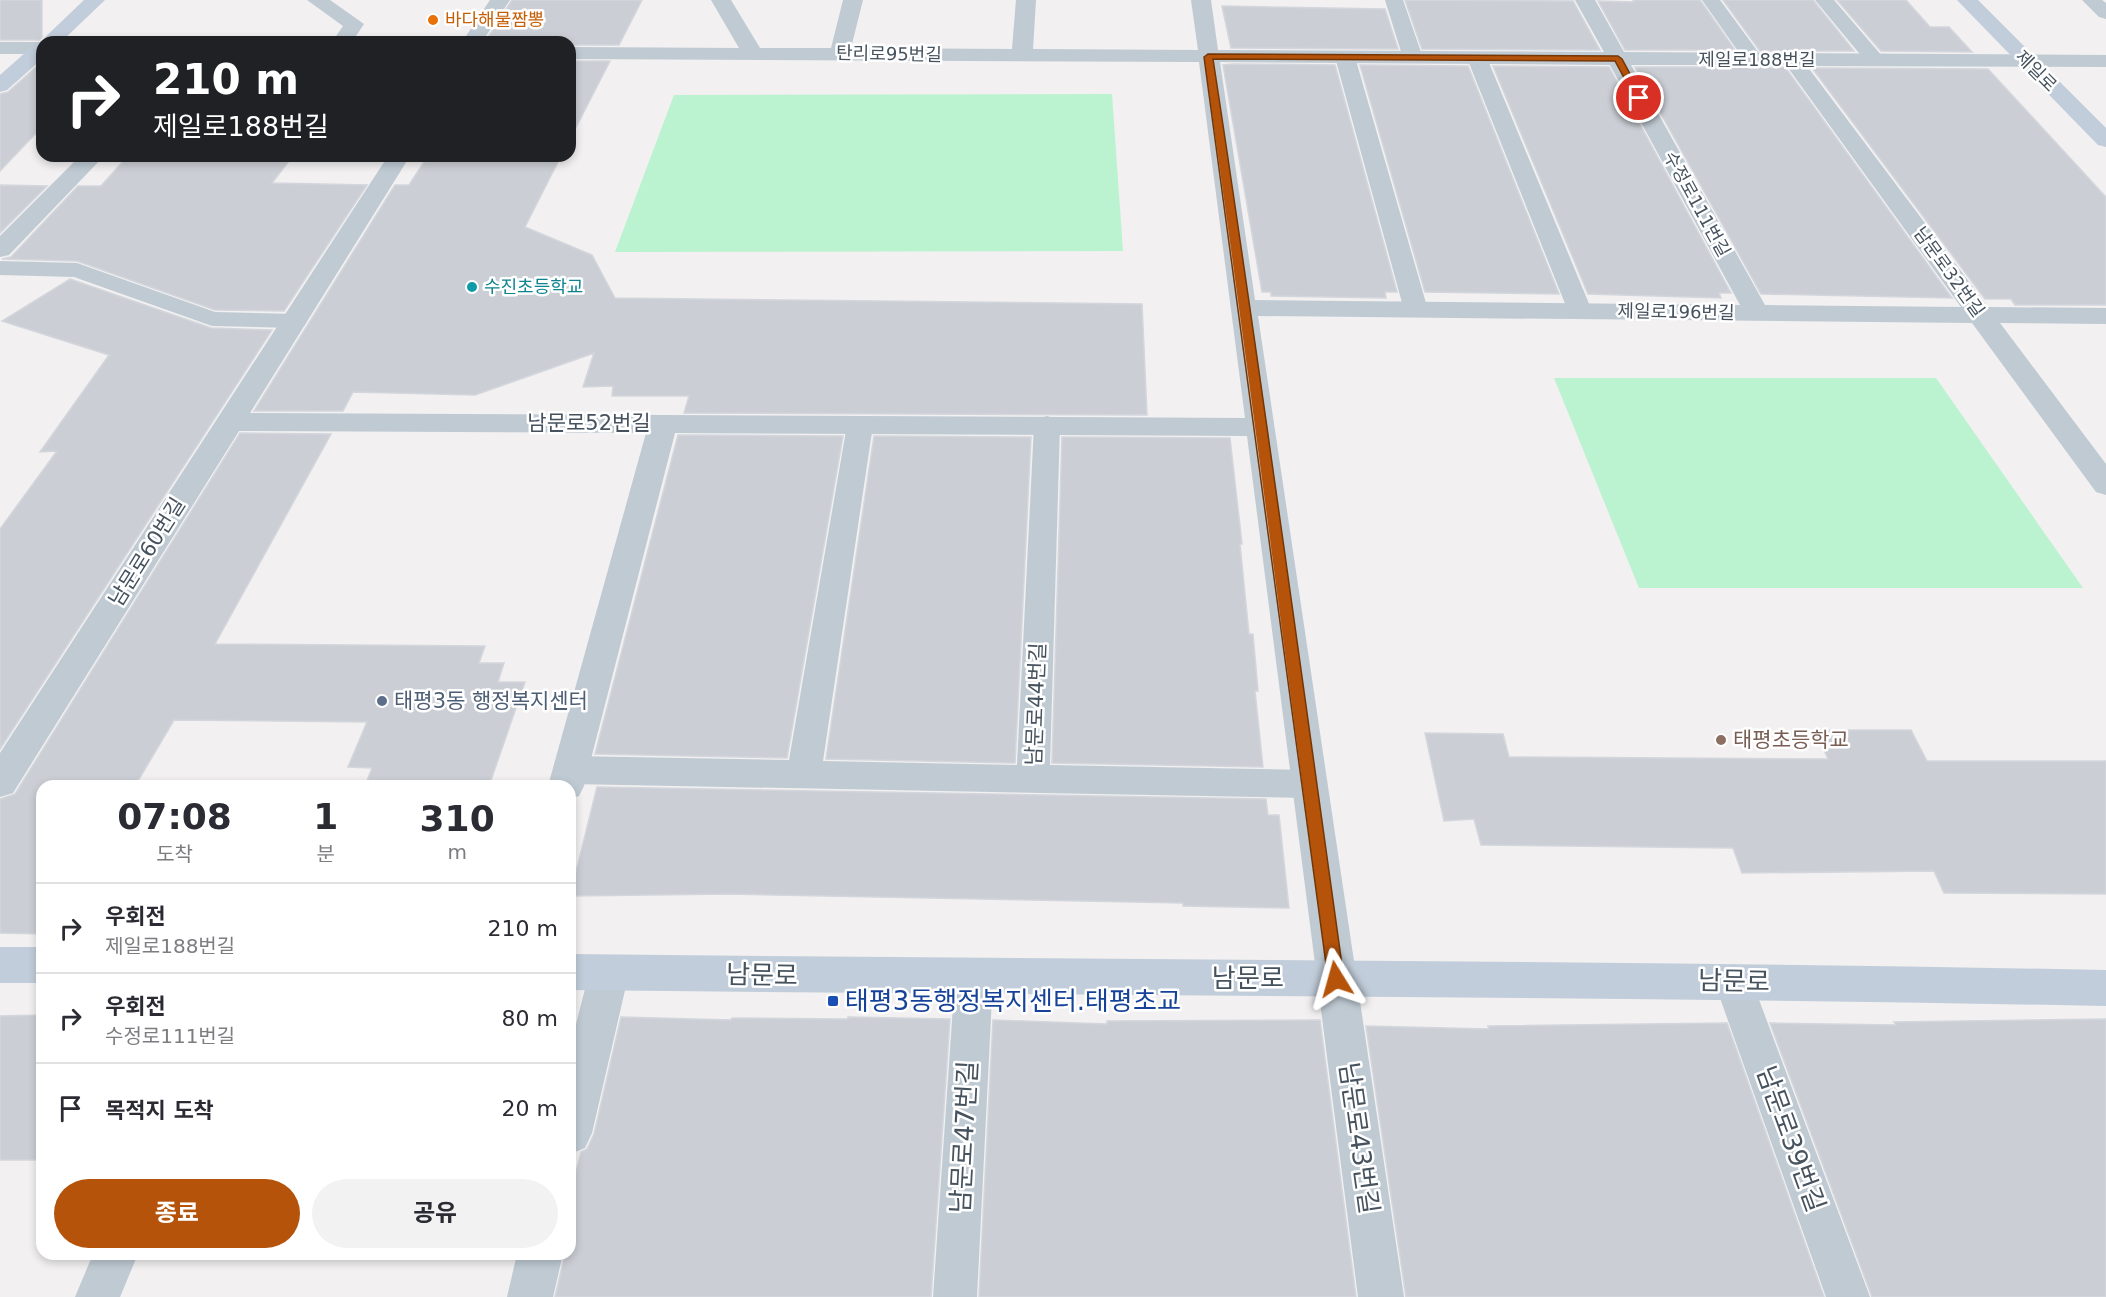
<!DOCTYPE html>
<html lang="ko">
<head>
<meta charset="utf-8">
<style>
	body { margin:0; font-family:"DejaVu Sans","Noto Sans KR",sans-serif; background:#f2f2f3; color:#2b2b33; height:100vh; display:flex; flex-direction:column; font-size:22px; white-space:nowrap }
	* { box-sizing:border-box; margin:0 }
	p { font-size:20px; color:#7c7c81 }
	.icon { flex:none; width:33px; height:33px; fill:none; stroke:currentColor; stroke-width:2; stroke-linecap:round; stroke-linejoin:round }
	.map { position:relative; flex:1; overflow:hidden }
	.side { position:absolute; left:36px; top:780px; width:540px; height:480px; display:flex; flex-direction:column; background:#fff; border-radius:18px; box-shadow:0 3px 9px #0003 }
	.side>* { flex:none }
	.banner { position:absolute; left:36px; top:36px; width:540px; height:126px; border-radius:18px; box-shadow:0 3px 9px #0003; background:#202124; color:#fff; overflow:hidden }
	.pin { position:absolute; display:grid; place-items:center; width:51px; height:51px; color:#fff; margin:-26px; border:3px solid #fff; border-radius:50%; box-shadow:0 2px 6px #0007 }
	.me { position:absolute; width:66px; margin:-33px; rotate:352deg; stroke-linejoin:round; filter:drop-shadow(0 0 4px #0008) }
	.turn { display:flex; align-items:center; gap:21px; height:126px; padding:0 18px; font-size:27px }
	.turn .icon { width:78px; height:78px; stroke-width:2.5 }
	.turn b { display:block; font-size:42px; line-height:51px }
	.eta { display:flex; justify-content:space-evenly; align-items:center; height:102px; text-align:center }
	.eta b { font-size:36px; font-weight:700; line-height:42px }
	.action { display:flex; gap:12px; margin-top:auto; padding:12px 18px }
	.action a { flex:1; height:69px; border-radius:36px; background:#b45309; color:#fff; font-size:24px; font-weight:700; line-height:69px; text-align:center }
	.action a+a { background:#f2f2f3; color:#2b2b33 }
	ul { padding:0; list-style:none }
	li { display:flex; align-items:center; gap:18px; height:90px; padding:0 18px; border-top:2px solid #e1e1e2 }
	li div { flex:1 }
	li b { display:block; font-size:22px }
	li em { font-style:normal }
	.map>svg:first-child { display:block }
	.green { fill:#bbf3d0 }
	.building { fill:#cbcfd5; stroke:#d3d6dc; stroke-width:1.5 }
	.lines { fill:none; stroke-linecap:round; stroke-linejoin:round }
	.service { fill:#bfcad3; fill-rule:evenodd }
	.minor { fill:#bfcad3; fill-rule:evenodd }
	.secondary { fill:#c1cdda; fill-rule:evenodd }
	.route { fill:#b45309; stroke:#753606; stroke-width:1.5 }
	.food-dot { fill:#e8710a; stroke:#fff; stroke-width:2 }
	.culture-dot { fill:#0f9aa8; stroke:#fff; stroke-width:2 }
	.service-dot { fill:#5c6f8a; stroke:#fff; stroke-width:2 }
	.education-dot { fill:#8d6e63; stroke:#fff; stroke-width:2 }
	.transit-dot { fill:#1a4fb4; stroke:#fff; stroke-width:2 }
	.labels { text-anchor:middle; stroke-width:5; stroke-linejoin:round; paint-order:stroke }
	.far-food-label { font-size:18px; fill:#c56008; stroke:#fff; text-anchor:start }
	.far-street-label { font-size:18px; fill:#46535f; stroke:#fff }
	.far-culture-label { font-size:18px; fill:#0d838f; stroke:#fff; text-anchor:start }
	.street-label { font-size:21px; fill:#46535f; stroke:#fff }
	.service-label { font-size:21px; fill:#4e5e75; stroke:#fff; text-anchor:start }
	.education-label { font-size:21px; fill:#785e54; stroke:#fff; text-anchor:start }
	.near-street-label { font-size:26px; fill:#46535f; stroke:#fff }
	.near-transit-label { font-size:26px; fill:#164399; stroke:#fff; text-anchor:start }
</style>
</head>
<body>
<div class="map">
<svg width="2106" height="1297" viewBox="0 0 2106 1297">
	<rect width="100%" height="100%" fill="#f2f0f0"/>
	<path class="green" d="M 1112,94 L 1123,251 L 615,252 L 674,95 Z
		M 1554,378 L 1936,378 L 2083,588 L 1639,588 Z"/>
	<path class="building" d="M 0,0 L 42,0 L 42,37 L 39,40 L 0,40 Z
		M 512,0 L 642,0 L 619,45 L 570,45 L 570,42 L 485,42 Z
		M 1405,0 L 1573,1 L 1600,50 L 1422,49 Z
		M 1633,0 L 1700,0 L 1735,50 L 1625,50 L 1598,1 L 1634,2 Z
		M 1723,0 L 1813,0 L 1854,51 L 1760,51 Z
		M 1837,0 L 1906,0 L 1930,27 L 1949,27 L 1972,52 L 1881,51 Z
		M 1222,6 L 1385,9 L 1398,49 L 1231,48 Z
		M 570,61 L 610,61 L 570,139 Z
		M 42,62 L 42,127 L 0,171 L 0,94 L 8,92 Z
		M 1234,64 L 1335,65 L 1397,292 L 1385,292 L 1386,298 L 1271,296 L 1271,292 L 1262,292 L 1223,65 Z
		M 1360,65 L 1468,66 L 1559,294 L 1425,292 Z
		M 1493,66 L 1609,67 L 1731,293 L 1719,293 L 1721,298 L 1588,294 Z
		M 1635,67 L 1785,67 L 1952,298 L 1761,294 Z
		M 1812,68 L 1988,69 L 2106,197 L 2106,305 L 2015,305 L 2011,299 L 1985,299 Z
		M 428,156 L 561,156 L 525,227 L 592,255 L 615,298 L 1142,304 L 1147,415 L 684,413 L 689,396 L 612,396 L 613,386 L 583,387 L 594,353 L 475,395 L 353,392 L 343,411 L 254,411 L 395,185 L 409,185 Z
		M 125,159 L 289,161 L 272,183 L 367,185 L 284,311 L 215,310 L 77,261 L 2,259 L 11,257 L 78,186 L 101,186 Z
		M 0,185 L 47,186 L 0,233 Z
		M 70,279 L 211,328 L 272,330 L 0,749 L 0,529 L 57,451 L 40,452 L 109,355 L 2,321 Z
		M 240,433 L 331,434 L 215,644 L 485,646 L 479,663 L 504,663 L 498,682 L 525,682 L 489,786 L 365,786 L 372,768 L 348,767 L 367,722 L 174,720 L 135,786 L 42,786 L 42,934 L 0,933 L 0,799 L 15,794 Z
		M 678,435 L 843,436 L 787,758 L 595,754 Z
		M 874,436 L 1031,437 L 1015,763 L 826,759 Z
		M 1062,437 L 1230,438 L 1242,544 L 1240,544 L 1249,634 L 1253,634 L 1258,691 L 1255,691 L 1263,767 L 1052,763 Z
		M 1815,730 L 1911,730 L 1927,761 L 2106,761 L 2106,894 L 1944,893 L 1934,871 L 1742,873 L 1733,848 L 1481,845 L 1474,819 L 1444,821 L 1425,733 L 1503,734 L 1509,757 L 1828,759 Z
		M 597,787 L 1266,799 L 1268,815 L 1279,815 L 1289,908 L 1183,906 L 1183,903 L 730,894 L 570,896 Z
		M 42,1015 L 42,1160 L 0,1160 L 0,1016 Z
		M 621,1017 L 731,1020 L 732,1018 L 848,1019 L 848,1017 L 950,1019 L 931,1297 L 555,1297 L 565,1254 L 570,1254 L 570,1196 L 581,1152 L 587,1149 L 594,1134 Z
		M 2106,1019 L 2106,1297 L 1872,1297 L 1770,1023 L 1896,1025 L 1894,1022 Z
		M 993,1020 L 1107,1024 L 1107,1021 L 1320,1020 L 1356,1297 L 979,1297 Z
		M 1727,1023 L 1824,1297 L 1406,1297 L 1366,1026 L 1489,1029 L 1488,1026 Z"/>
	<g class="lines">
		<path class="service" d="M 1385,0 L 1403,0 L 1423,58 L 1420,62 L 1406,62 L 1403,58 Z
			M 1702,0 L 1720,0 L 1764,60 L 1761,64 L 1747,64 Z
			M 1815,0 L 1834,0 L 1882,56 L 1885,60 L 1882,64 L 1868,64 Z
			M 2082,0 L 2102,0 L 2106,3 L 2106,19 L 2099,17 Z
			M 1345,51 L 1352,53 L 1355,57 L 1428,310 L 1425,315 L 1416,317 L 1407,315 L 1404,310 L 1335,57 L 1338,53 Z
			M 1477,52 L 1484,54 L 1487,58 L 1592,311 L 1589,316 L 1580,318 L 1571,316 L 1568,311 L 1467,58 L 1470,54 Z
			M 0,261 L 77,263 L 215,312 L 295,314 L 304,316 L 307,321 L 304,326 L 295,328 L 212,326 L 74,277 L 0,275 Z
			M 860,416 L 870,419 L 873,425 L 823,761 L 1017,765 L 1034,425 L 1037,419 L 1047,416 L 1057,419 L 1060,425 L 1050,765 L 1309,770 L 1321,774 L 1326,784 L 1321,794 L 1309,798 L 571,784 L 559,780 L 554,770 L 559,760 L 571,756 L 789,760 L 847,425 L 850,419 Z
			M 974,960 L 988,965 L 993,977 L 977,1297 L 933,1297 L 955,977 L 960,965 Z
			M 1733,964 L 1747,969 L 1752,981 L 1870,1297 L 1826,1297 L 1714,981 L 1719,969 Z
			M 93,1254 L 138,1254 L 120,1297 L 75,1297 Z"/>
		<path class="minor" d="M 307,0 L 330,0 L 364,24 L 352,42 L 332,42 L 343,26 Z
			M 490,0 L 510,0 L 482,42 L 462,42 Z
			M 711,0 L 731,0 L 760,48 L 831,48 L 843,0 L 863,0 L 851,48 L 1012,49 L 1016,0 L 1036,0 L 1033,49 L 1198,50 L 1191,0 L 1211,0 L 1218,50 L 1604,52 L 1575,0 L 1595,0 L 1624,52 L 2106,55 L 2106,67 L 1807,66 L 1988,307 L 2106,308 L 2106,324 L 2000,323 L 2106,464 L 2106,495 L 2096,492 L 1972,323 L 1258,316 L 1404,1297 L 1358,1297 L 1247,436 L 675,433 L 584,786 L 579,796 L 570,799 L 570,786 L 548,786 L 646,433 L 239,431 L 13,793 L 0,797 L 0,753 L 388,156 L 410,156 L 250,413 L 1245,418 L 1199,62 L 570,59 L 570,47 L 739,48 ZM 1220,62 L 1610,65 L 1740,305 L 1255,300 ZM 1631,65 L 1786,65 L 1961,307 L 1765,305 Z
			M 0,42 L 42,42 L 42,54 L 0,54 Z
			M 80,156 L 104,156 L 9,255 L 0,257 L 0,236 Z
			M 609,955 L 623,960 L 629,973 L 592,1133 L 585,1148 L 570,1154 L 570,1048 L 589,973 L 595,960 Z
			M 517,1254 L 563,1254 L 553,1297 L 507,1297 Z"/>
		<path class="secondary" d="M 84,0 L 105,0 L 61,42 L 42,42 L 42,59 L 7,90 L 0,92 L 0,75 L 35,44 L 39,43 Z
			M 1957,0 L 1978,0 L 2106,128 L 2106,147 L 2098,145 Z
			M 0,947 L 42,947 L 42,983 L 0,983 Z
			M 570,954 C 1082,960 1594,960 2106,970 L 2106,1006 C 1594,996 1082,996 570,990 Z"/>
	</g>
	<path class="route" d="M 1208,54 L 1618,56 L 1622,59 L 1643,98 L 1636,100 L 1615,61 L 1213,59 C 1260,365 1301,672 1344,979 L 1342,984 L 1336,986 L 1330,984 L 1328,979 C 1287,671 1248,363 1204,57 Z"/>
	<circle class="food-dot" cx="433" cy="20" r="6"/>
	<circle class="culture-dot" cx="472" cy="287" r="6"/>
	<circle class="service-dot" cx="382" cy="701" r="6"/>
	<circle class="education-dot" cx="1721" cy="740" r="6"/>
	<rect class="transit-dot" x="827" y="995" width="12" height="12" rx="3"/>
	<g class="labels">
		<g class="far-food-label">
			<text x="445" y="26">바다해물짬뽕</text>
		</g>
		<g class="far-street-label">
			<text transform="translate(889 54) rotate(1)" y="6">탄리로95번길</text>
			<text x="1757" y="66">제일로188번길</text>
			<text transform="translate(2036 71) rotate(45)" y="6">제일로</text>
			<text transform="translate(1697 204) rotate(61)" y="6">수정로111번길</text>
			<text transform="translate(1949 272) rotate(54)" y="6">남문로32번길</text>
			<text transform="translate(1676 312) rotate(1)" y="6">제일로196번길</text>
		</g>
		<g class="far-culture-label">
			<text x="484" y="293">수진초등학교</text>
		</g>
		<g class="street-label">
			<text x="589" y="430">남문로52번길</text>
			<text transform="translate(147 552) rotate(-58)" y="7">남문로60번길</text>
			<text transform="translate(1036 704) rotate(-88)" y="7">남문로44번길</text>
		</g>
		<g class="service-label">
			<text x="394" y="708">태평3동 행정복지센터</text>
		</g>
		<g class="education-label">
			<text x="1733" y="747">태평초등학교</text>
		</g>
		<g class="near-street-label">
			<text transform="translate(762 975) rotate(1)" y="9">남문로</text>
			<text x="1248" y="987">남문로</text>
			<text transform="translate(1734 981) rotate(1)" y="9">남문로</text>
			<text transform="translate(964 1137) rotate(-87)" y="9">남문로47번길</text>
			<text transform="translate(1359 1138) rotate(82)" y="9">남문로43번길</text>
			<text transform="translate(1791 1139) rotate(70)" y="9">남문로39번길</text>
		</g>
		<g class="near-transit-label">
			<text x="845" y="1010">태평3동행정복지센터.태평초교</text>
		</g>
	</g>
</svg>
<div class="pin" style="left:1639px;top:98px;background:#d93025"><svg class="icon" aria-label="arrive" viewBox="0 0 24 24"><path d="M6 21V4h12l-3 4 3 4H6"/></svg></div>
<svg class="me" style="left:1336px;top:979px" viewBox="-20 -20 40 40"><path d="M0-17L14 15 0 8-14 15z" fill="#b45309" stroke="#fff" stroke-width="4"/></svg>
<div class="banner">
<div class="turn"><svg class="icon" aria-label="right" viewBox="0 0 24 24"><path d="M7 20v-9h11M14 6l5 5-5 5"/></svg><div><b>210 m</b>제일로188번길</div></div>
</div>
<section class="side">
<div class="eta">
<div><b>07:08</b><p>도착</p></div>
<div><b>1</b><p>분</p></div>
<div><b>310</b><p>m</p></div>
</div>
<ul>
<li><svg class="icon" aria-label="right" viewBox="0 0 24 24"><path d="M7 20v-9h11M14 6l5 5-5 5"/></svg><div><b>우회전</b><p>제일로188번길</p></div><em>210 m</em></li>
<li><svg class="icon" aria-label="right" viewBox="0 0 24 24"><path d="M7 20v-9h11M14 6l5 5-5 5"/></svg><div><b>우회전</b><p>수정로111번길</p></div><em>80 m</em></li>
<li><svg class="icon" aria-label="arrive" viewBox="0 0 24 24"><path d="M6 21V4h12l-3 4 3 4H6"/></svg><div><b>목적지 도착</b></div><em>20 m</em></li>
</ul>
<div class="action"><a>종료</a><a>공유</a></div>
</section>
</div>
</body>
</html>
